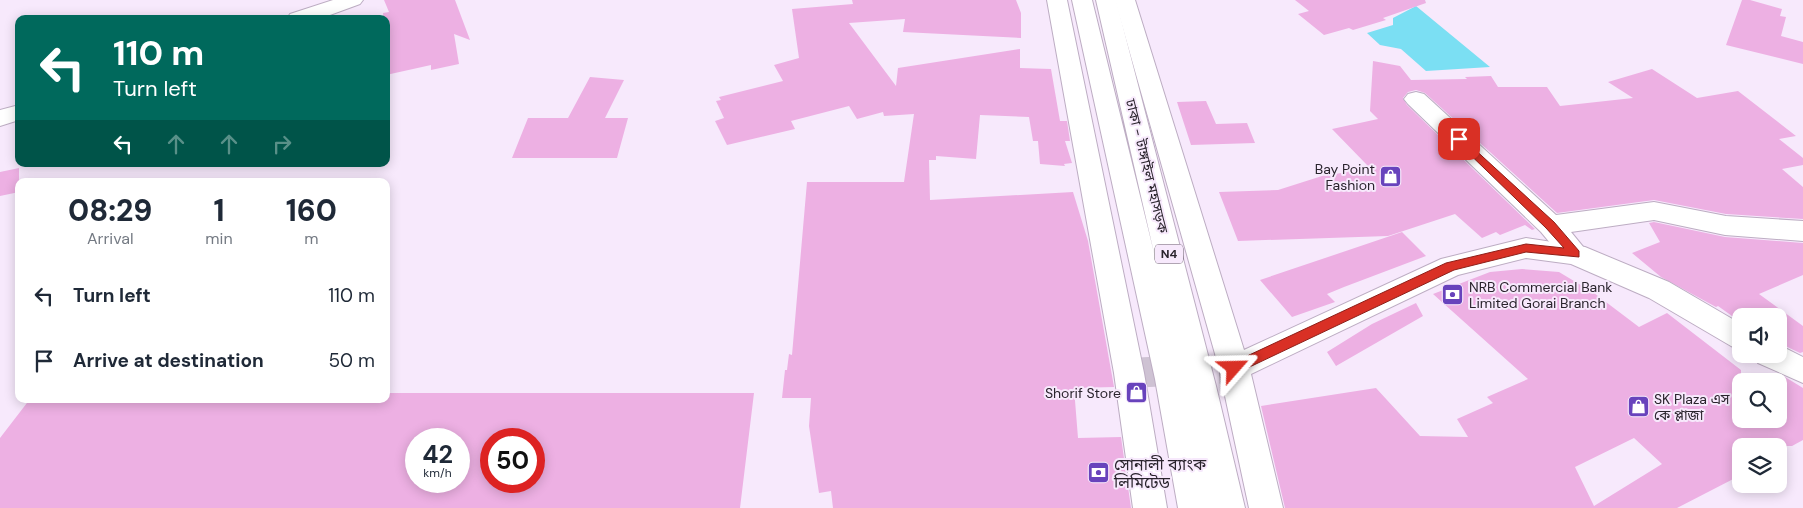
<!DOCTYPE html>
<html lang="en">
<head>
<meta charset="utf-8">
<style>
	body { margin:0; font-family:"DM Sans","Noto Sans Bengali",sans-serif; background:#f2f2f3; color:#1f2937; height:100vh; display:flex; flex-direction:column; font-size:19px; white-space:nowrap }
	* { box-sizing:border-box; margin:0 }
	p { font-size:16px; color:#747a83 }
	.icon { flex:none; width:28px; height:28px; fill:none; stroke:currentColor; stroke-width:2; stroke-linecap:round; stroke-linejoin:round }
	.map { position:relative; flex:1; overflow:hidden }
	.details { position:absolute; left:15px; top:178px; width:375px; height:225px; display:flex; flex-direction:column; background:#fff; border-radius:10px; box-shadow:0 2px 12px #0003 }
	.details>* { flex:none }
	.guide { position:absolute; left:15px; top:15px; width:375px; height:152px; border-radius:10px; box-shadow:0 2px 12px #0003; background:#00695c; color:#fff; overflow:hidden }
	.buttons { position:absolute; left:1732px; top:308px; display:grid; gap:10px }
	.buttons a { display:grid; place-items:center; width:55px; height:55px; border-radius:10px; background:#fff; box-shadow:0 2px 12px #0003; font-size:25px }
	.speed { position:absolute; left:405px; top:428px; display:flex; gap:10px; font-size:25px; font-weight:700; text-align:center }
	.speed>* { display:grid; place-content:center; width:65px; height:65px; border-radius:50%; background:#fff; box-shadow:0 2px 12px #0003; line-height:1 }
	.speed small { font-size:12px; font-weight:400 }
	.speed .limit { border:8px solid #d22; background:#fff; color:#111 }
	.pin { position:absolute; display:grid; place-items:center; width:42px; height:42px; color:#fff; margin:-21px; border-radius:10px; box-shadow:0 2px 8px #0006 }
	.me { position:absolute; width:55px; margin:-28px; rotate:65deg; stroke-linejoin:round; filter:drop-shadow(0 0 4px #0008) }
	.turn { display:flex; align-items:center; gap:18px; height:105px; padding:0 15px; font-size:22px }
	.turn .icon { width:65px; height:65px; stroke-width:2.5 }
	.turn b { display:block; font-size:35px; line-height:42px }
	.lanes { display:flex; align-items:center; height:48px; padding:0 15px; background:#0003; justify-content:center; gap:25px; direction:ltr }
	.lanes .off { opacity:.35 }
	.eta { display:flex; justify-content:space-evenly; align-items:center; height:85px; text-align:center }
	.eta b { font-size:30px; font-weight:800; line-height:35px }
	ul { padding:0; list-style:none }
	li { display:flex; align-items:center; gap:15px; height:65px; padding:0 15px }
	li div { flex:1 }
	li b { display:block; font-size:19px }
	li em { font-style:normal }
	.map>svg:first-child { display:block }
	.water { fill:#7bdff3 }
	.building { fill:#edb0e3; fill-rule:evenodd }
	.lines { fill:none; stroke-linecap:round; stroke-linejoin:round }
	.secondary-tunnel { stroke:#cec2d3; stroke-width:30; stroke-dasharray:30 15; stroke-linecap:butt }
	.street-casing { stroke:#bdadc3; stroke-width:2 }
	.secondary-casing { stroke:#bdadc3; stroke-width:2 }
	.highway-casing { stroke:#bdadc3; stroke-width:2 }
	.street { fill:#fff; fill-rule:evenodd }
	.secondary { fill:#fff; fill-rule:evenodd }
	.highway { fill:#fff; fill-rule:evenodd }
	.route { fill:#d93025; stroke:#8d1f18 }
	.labels { text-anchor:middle; stroke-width:4; stroke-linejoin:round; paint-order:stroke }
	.shield { fill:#f7e9fc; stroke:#685f6b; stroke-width:1 }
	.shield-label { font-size:12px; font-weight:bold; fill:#2a242d }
	.street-label { font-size:14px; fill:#2a242d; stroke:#f7e9fc }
	.poi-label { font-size:14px; fill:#2a242d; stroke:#f7e9fc; text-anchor:end }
	.near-poi-label { font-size:16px; fill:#2a242d; stroke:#f7e9fc; text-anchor:start }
</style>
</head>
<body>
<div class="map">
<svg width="1803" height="508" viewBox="0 0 1803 508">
	<rect width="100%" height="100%" fill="#f7e9fc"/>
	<path class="water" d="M 1416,6 L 1490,67 L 1426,71 L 1401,49 L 1380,45 L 1367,33 L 1393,25 L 1393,18 Z"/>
	<path class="building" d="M 384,0 L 455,0 L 470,40 L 454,34 L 459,64 L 431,70 L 431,65 L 386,75 L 386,19 L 384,19 L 383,13 L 389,12 Z
		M 852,0 L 1016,0 L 1021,13 L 1021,38 L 903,32 L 905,19 L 849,23 L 896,86 L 898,68 L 1020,49 L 1020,68 L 1051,69 L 1060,121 L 1067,121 L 1070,141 L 1065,141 L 1072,163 L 1064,164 L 1065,166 L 1040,164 L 1038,141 L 1033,141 L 1029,117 L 980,115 L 976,159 L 936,156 L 936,160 L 929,160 L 930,200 L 1073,192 L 1088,241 L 1114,387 L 1074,388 L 1078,438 L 1121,437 L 1131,508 L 833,508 L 831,491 L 819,493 L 809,426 L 811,398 L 782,398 L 785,370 L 787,370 L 789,354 L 792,355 L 807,182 L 904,182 L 914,114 L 884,116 L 883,112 L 857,119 L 849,106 L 791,121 L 795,129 L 727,145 L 715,121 L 724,118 L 716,101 L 721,100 L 719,97 L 783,81 L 774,65 L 799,58 L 792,9 L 853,4 Z
		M 1295,0 L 1425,0 L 1426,3 L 1383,18 L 1386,20 L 1353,30 L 1349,28 L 1324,35 L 1298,14 L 1309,11 Z
		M 1742,0 L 1750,0 L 1782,9 L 1780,16 L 1786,17 L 1781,36 L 1803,42 L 1803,64 L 1726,45 Z
		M 1373,61 L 1400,66 L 1411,80 L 1467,79 L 1465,77 L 1491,76 L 1498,87 L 1547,87 L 1560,106 L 1633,98 L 1608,82 L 1652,69 L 1697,98 L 1738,91 L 1796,136 L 1779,139 L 1803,158 L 1803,165 L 1782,169 L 1803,187 L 1803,219 L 1726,214 L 1654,200 L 1557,213 L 1425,93 L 1416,90 L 1408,92 L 1403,98 L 1407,105 L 1535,229 L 1532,230 L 1525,225 L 1500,235 L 1496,232 L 1482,238 L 1455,214 L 1388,236 L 1238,241 L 1219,192 L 1278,190 L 1322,176 L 1348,172 L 1345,169 L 1367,165 L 1332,129 L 1378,119 L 1370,111 Z
		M 590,77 L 624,80 L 605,118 L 628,118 L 617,158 L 512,158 L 528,118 L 568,118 Z
		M 1206,101 L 1216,124 L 1247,123 L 1255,143 L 1191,145 L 1177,102 Z
		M 19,168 L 19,192 L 0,196 L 0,172 Z
		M 1654,222 L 1725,237 L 1803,243 L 1803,275 L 1759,294 L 1803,326 L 1803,352 L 1800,353 L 1779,343 L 1779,316 L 1732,316 L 1718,306 L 1716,307 L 1661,277 L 1632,253 L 1660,242 L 1649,223 Z
		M 1402,232 L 1426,256 L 1344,287 L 1327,294 L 1335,302 L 1292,317 L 1260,280 Z
		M 1522,269 L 1559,272 L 1594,293 L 1639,327 L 1667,313 L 1741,370 L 1741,419 L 1779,419 L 1779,374 L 1785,377 L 1803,388 L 1803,440 L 1792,446 L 1741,446 L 1741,475 L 1677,508 L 1285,508 L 1261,406 L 1376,388 L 1420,436 L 1468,437 L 1457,419 L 1493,403 L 1487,397 L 1528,379 L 1433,294 L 1490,272 ZM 1634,438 L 1662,464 L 1594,506 L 1575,467 Z
		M 1416,303 L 1423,316 L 1336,366 L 1327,352 L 1372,324 Z
		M 386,393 L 754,393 L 740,508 L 0,508 L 0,438 L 30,399 L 386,399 ZM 416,439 L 459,439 L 459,481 L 416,481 ZM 491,439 L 534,439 L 534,481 L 491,481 Z"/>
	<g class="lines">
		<path class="secondary-tunnel" d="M 1129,373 L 1234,368"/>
		<defs>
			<path id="street" d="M 333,0 L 363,0 L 360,4 L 319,19 L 287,19 L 290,14 Z
				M 1416,92 L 1424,94 L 1556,215 L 1654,202 L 1726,216 L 1803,221 L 1803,241 L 1725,235 L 1654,220 L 1571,232 L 1589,254 L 1585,261 L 1575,264 L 1565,261 L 1541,232 L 1408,104 L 1404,99 L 1408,94 Z
				M 19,105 L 19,120 L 0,126 L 0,110 Z"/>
			<path id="secondary" d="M 1047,0 L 1067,0 L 1144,373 L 1167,508 L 1133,508 L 1114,373 Z
				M 1115,0 L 1135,0 L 1244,350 L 1441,259 L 1526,238 L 1585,247 L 1669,282 L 1741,324 L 1741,350 L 1731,346 L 1649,298 L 1571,264 L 1526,258 L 1458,275 L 1251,374 L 1283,508 L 1249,508 L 1219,368 Z
				M 1779,345 L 1803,357 L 1803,383 L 1758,363 L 1754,354 L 1779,354 Z"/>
			<path id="highway" d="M 1072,0 L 1092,0 L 1155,257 L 1096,0 L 1116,0 L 1216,386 L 1245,508 L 1178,508 L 1155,379 Z"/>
		</defs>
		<use href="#street" class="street-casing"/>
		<use href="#secondary" class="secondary-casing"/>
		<use href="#highway" class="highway-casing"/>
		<use href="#street" class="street"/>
		<use href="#secondary" class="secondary"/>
		<use href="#highway" class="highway"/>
	</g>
	<path class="route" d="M 1459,135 L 1554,222 L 1579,251 L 1579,257 L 1526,252 L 1454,270 L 1239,372 L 1230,372 L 1228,368 L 1230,364 L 1446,263 L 1526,244 L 1564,248 L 1546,228 L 1456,141 L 1456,136 Z"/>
	<defs>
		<symbol id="shop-square" viewBox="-11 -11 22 22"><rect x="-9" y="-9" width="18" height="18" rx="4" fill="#6843bc" stroke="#f7e9fc"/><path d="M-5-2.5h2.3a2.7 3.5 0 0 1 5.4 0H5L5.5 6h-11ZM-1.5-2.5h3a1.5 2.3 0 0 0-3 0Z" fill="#fff"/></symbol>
		<symbol id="bank-square" viewBox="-11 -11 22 22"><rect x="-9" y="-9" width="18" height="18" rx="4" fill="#6843bc" stroke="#f7e9fc"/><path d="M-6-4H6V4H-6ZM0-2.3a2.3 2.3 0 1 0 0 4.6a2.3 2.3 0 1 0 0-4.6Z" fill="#fff"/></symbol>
	</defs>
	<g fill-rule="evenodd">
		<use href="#shop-square" x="1378" y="164" width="25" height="25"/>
		<use href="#bank-square" x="1440" y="282" width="25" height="25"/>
		<use href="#shop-square" x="1124" y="380" width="25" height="25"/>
		<use href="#shop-square" x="1626" y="394" width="25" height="25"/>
		<use href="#bank-square" x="1086" y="460" width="25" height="25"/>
	</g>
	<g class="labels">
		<rect class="shield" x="1155" y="244.5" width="28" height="19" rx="4"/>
		<g class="shield-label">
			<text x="1169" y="258">N4</text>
		</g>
		<g class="street-label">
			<text transform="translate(1147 166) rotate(76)" y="5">ঢাকা - টাঙ্গাইল মহাসড়ক</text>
		</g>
		<g class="poi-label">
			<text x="1375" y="174">Bay Point<tspan x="1375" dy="16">Fashion</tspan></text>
			<text x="1469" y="292" text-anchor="start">NRB Commercial Bank<tspan x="1469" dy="16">Limited Gorai Branch</tspan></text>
			<text x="1121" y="398">Shorif Store</text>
			<text x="1654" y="404" text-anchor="start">SK Plaza এস<tspan x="1654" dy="16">কে প্লাজা</tspan></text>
		</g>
		<g class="near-poi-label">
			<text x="1114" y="470">সোনালী ব্যাংক<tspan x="1114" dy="18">লিমিটেড</tspan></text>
		</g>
	</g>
</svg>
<div class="buttons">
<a><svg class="icon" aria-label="sound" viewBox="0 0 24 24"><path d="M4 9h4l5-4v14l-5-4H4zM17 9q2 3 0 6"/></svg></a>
<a><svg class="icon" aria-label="search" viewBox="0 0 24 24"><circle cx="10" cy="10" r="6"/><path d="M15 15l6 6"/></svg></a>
<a><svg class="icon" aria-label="layers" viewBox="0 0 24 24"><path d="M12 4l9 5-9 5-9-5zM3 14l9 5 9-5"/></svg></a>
</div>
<div class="speed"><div>42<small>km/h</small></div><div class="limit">50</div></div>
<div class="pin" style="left:1459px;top:139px;background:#d93025"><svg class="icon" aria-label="arrive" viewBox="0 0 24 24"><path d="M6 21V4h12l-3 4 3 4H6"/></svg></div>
<svg class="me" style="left:1234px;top:368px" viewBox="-20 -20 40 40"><path d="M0-17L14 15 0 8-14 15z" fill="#d93025" stroke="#fff" stroke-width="4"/></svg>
<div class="guide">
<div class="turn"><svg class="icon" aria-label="left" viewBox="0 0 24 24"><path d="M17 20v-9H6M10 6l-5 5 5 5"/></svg><div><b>110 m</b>Turn left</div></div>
<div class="lanes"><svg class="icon" aria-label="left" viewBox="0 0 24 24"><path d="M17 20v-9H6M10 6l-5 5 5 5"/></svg><svg class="icon off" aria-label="ahead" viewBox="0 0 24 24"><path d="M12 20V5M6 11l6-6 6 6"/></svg><svg class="icon off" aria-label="ahead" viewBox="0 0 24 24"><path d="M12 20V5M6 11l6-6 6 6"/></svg><svg class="icon off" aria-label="right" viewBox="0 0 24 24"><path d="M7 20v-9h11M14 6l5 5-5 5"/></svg></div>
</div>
<section class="details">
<div class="eta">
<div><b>08:29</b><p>Arrival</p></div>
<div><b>1</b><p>min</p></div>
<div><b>160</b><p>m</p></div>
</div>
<ul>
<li><svg class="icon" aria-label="left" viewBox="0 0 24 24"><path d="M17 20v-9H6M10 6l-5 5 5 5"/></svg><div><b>Turn left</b></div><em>110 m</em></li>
<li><svg class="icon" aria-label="arrive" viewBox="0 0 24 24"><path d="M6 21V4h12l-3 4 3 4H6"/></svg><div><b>Arrive at destination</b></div><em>50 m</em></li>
</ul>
</section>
</div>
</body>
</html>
